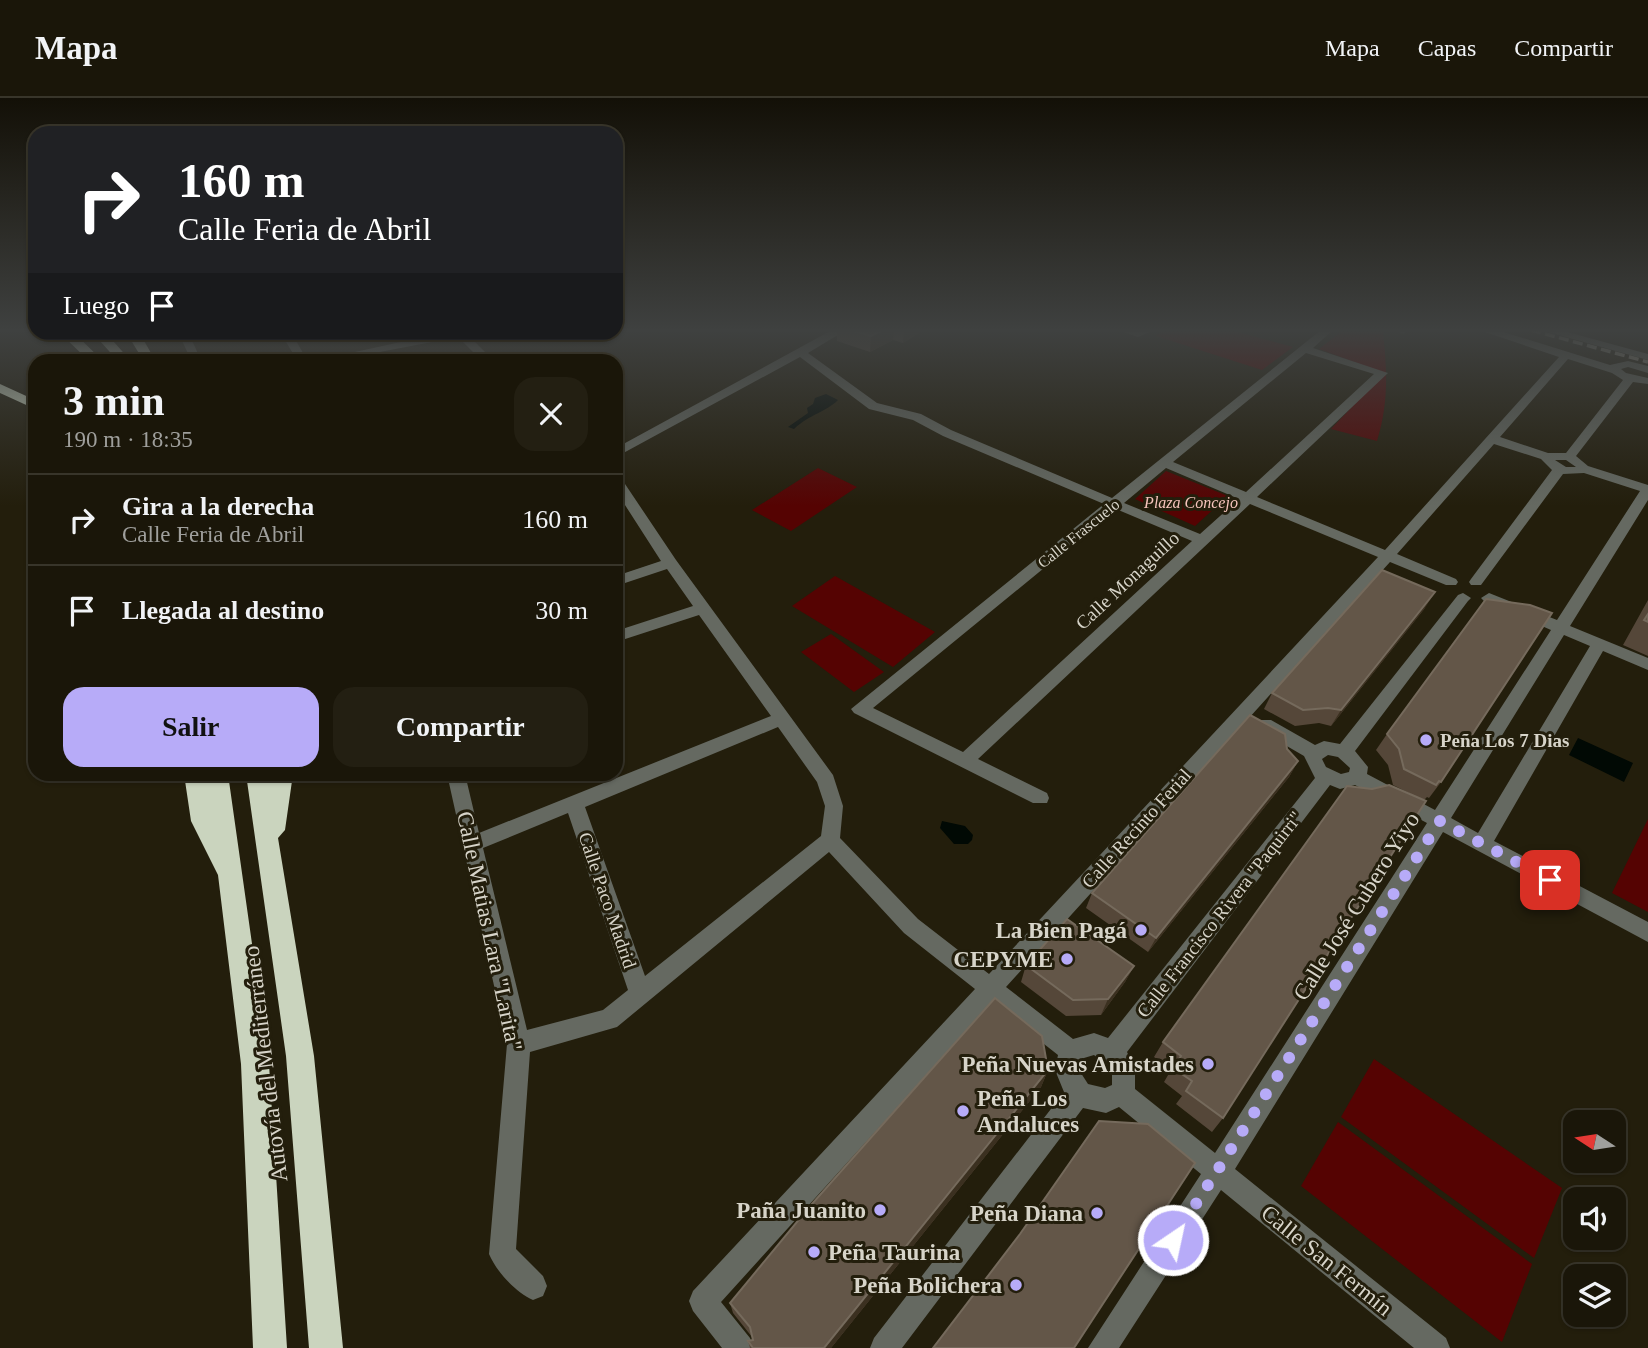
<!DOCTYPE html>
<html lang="es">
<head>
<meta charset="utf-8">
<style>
	body { margin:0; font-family:Georgia,serif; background:#231f12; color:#f1f3f6; height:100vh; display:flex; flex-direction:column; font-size:26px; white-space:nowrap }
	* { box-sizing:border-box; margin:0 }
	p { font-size:23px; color:#9f9f9c }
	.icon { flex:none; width:38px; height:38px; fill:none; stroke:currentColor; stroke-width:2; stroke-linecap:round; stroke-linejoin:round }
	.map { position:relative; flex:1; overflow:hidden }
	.sheet { position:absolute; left:28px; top:256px; width:595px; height:427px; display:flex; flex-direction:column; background:#1a1609; border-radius:21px; box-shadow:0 2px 5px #0004,0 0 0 2px #38352a }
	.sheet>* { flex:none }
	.hud { position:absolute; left:28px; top:28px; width:595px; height:214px; border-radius:21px; box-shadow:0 2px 5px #0004,0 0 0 2px #38352a; background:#202124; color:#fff; overflow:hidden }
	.needle { width:46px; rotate:282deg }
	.tools { position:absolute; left:1563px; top:1012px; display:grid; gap:14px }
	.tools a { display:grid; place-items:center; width:63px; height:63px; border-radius:14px; background:#1a1609; box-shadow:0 2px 5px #0004,0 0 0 2px #38352a; font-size:35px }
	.pin { position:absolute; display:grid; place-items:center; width:60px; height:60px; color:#fff; margin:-30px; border-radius:14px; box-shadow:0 4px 10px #0006 }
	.me { position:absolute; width:77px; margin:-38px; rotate:34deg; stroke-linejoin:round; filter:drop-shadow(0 0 5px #0008) }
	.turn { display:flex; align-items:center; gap:24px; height:147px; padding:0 35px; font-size:32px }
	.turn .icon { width:91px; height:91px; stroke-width:2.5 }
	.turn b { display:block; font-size:49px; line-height:60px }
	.then { display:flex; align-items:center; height:66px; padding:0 35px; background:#0003; gap:14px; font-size:26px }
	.round { display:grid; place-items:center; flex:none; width:74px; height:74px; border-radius:21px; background:#231f12 }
	.overview { display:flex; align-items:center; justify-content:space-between; height:119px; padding:0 35px }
	h1 { font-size:42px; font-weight:700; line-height:52px }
	.cta { display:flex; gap:14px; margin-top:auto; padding:14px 35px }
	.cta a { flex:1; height:80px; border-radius:21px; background:#b7abf8; color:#111; font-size:28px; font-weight:700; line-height:80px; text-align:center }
	.cta a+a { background:#231f12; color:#f1f3f6 }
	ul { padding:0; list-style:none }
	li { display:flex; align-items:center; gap:21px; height:91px; padding:0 35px; border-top:2px solid #38352a }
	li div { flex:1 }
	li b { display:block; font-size:26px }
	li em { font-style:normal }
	header { display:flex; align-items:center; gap:42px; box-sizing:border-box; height:98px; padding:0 35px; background:#1a1609; border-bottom:2px solid #38352a }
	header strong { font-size:33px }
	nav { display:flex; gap:38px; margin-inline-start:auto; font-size:24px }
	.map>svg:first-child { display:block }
	.green { fill:#550302 }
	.water { fill:#010904 }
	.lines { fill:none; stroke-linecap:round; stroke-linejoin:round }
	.minor { fill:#656961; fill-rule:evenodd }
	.highway { fill:#cad4be; fill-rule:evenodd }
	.rail { stroke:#9f9c8f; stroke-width:3.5; stroke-dasharray:10 4.5; stroke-linecap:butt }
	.wall { fill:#554739 }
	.shaded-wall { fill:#3b3020 }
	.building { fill:#635648; stroke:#756a5c; stroke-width:2 }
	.route { stroke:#b7abf8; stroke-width:12; stroke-dasharray:0 21.6 }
	.poi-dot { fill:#b7abf8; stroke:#231e0c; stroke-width:2.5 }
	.labels { text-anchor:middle; stroke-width:6; stroke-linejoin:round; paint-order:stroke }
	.far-park-label { font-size:16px; font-style:italic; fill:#f6c4bc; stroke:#231e0c }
	.far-street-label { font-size:16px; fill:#d7d4c9; stroke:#231e0c }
	.street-label { font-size:19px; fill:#d7d4c9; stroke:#231e0c }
	.poi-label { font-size:19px; font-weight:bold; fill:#d7d4c9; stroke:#231e0c; text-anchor:start }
	.near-street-label { font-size:23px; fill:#d7d4c9; stroke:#231e0c }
	.near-poi-label { font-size:23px; font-weight:bold; fill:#d7d4c9; stroke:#231e0c; text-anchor:end }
</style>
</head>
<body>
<header>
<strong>Mapa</strong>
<nav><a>Mapa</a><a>Capas</a><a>Compartir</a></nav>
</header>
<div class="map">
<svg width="1648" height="1250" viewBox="0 0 1648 1250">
	<rect width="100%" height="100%" fill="#231e0c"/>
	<path class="green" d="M 1163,233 L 1235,233 L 1293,249 L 1262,272 L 1156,238 Z
		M 1342,233 L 1383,233 C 1387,272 1389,304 1377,343 L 1331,331 L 1384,275 L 1319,251 Z
		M 818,370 L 857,389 L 791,433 L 752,412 Z
		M 1166,373 L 1228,398 L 1195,428 L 1135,401 Z
		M 835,478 L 935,534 L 893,569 L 792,508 Z
		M 831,536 L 884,574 L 854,594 L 801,554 Z
		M 1648,721 L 1648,814 L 1612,795 Z
		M 1374,961 L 1562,1090 L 1534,1160 L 1341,1019 Z
		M 1338,1024 L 1532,1166 L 1502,1244 L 1301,1088 Z"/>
	<path class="water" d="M 826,296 L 838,302 C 826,314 810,316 794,331 L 788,329 L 808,315 L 807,310 L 813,306 L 815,300 Z
		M 1578,640 L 1633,665 L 1624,684 L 1569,657 Z
		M 942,723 L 965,728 L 973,737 L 972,742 L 968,746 L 954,746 L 940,730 Z"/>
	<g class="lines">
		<path class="minor" d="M 832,232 L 846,232 L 808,255 L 877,305 L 921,316 L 951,332 L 1112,400 L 1321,232 L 1333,232 L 1313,250 L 1388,275 L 1257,399 L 1385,452 L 1559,259 L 1479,232 L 1497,232 L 1610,267 L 1628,263 L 1648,268 L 1648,275 L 1628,269 L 1621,271 L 1626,275 L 1648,280 L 1648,286 L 1633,284 L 1576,358 L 1588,368 L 1648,387 L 1648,402 L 1570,528 L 1648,560 L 1648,572 L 1603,553 L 1494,743 L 1648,824 L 1648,844 L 1443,734 L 1235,1071 L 1446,1240 L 1450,1250 L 1414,1250 L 1221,1092 L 1119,1250 L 1088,1250 L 1201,1076 L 1119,1009 L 1106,1015 L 1083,1010 L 902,1250 L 870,1250 L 874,1240 L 1064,994 L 1055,972 L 1058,957 L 992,905 L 721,1204 L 750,1240 L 754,1250 L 722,1250 L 693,1213 L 689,1203 L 693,1193 L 975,891 L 904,835 L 829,754 L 617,929 L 530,954 L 516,1151 L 543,1178 L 547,1188 L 543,1198 L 533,1202 C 516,1195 496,1173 489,1156 L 507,946 L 447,676 L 465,676 L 479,735 L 771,618 L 699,517 L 616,544 L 616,533 L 693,508 L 667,471 L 616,488 L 616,478 L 661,463 L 616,393 L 616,379 L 621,380 L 676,462 L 833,677 L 843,708 L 840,740 L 918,821 L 989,876 L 1378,459 L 1250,406 L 978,661 L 1047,695 L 1049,700 L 1047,705 L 1033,705 L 854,615 L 851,611 L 1104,406 L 943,338 L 913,322 L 869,311 L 800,259 L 616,359 L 616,350 ZM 1306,255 L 1374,276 L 1246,394 L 1173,364 ZM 1568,261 L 1612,275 L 1623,282 L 1566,355 L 1548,355 L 1500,339 ZM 1494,346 L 1541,361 L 1552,372 L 1471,481 L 1469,484 L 1471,487 L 1481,487 L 1563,376 L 1584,375 L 1640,393 L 1557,522 L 1494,497 L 1489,495 L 1481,500 L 1484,503 L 1551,532 L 1435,712 L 1367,676 L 1368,669 L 1355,653 L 1468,503 L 1471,500 L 1463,495 L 1458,497 L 1340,646 L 1324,643 L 1315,647 L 1271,622 L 1259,622 L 1256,627 L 1259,632 L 1304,658 L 1315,680 L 1108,940 L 1094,935 L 1073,941 L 1006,889 L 1390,464 L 1446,487 L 1456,487 L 1458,484 L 1456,481 L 1397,456 ZM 1555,362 L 1566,362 L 1576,369 L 1566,369 ZM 1166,370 L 1239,401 L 1200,436 L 1124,405 ZM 1116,411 L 1192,443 L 963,654 L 873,610 ZM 1564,537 L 1590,548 L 1478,735 L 1451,720 ZM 778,629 L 817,684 L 825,708 L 821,738 L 645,878 L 585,709 ZM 1328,657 L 1338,659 L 1350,670 L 1349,674 L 1341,676 L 1326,669 L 1322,661 ZM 1330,687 L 1340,691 L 1355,687 L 1427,725 L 1215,1055 L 1135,991 L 1135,971 L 1127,954 ZM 568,715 L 628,892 L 603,912 L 527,932 L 483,750 ZM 1094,957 L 1112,972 L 1112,987 L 1105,990 L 1088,986 L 1079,972 L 1084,960 Z
			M 1118,232 L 1154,232 L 1138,239 Z
			M 1395,232 L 1408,232 L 1408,233 L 1403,236 Z
			M 1541,232 L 1560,232 L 1648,256 L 1648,262 Z
			M 178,234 L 188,234 L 201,262 L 191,262 Z
			M 280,234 L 291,234 L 307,262 L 297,262 Z
			M 447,234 L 465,234 L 493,262 L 481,262 L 458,239 L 338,262 L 318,262 Z"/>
		<path class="highway" d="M 59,234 L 73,234 L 102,262 L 88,262 Z
			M 92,234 L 105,234 L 130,262 L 117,262 Z
			M 126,234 L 139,234 L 155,262 L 143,262 Z
			M 0,286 L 35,302 L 35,311 L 0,295 Z
			M 184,676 L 228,676 L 269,966 L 287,1250 L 253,1250 L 241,966 L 218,777 L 191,723 Z
			M 246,676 L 268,676 L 269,685 L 271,676 L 293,676 L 285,732 L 278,740 L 314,958 L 343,1250 L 309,1250 L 286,958 Z"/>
		<path class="rail" d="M 1531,232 L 1648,264"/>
	</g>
	<path class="wall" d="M 837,233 L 922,233 L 903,245 L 893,242 L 870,254 L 837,243 Z
		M 1648,502 L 1648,558 L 1623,547 Z
		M 1425,510 L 1331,628 L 1319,625 L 1295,628 L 1264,611 L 1272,595 Z
		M 1387,636 L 1441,684 L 1429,700 L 1427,699 L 1424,702 L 1223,1020 L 1212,1034 L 1176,1006 L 1182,998 L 1164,984 L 1171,972 L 1154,959 L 1163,944 L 1411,696 L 1393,687 L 1388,667 L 1376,652 Z
		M 1287,651 L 1298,663 L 1289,679 L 1148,854 L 1086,810 L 1092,795 Z
		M 1026,867 L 1134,868 L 1125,884 L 1101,917 L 1066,918 L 1021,884 Z
		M 1048,972 L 1041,989 L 831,1250 L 750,1250 L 748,1243 L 753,1242 L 752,1239 L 733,1215 L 730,1205 Z"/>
	<path class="shaded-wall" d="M 881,233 L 894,233 L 893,242 L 870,254 L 871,238 Z
		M 904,233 L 922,233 L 903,245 Z
		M 1435,494 L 1425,510 L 1331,628 L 1341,612 Z
		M 1298,663 L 1289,679 L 1148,854 L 1156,840 Z
		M 1134,868 L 1125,884 L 1101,917 L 1108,901 Z
		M 1048,972 L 1041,989 L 831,1250 L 824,1250 Z"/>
	<path class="building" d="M 854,233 L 881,233 L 871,238 Z
		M 1382,472 L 1435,494 L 1341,612 L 1328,610 L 1303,612 L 1272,595 Z
		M 1486,501 L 1530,507 L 1552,515 L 1441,684 L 1439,683 L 1436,687 L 1404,671 L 1399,651 L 1387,636 Z
		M 1648,516 L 1648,524 L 1644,522 Z
		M 1250,617 L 1285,636 L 1287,651 L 1298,663 L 1156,840 L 1092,795 Z
		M 1389,687 L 1426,703 L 1223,1020 L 1186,993 L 1192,983 L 1173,970 L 1181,958 L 1163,944 L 1347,688 L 1372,691 Z
		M 1067,821 L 1134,868 L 1108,901 L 1073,902 L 1026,867 Z
		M 995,900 L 1042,938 L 1048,972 L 824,1250 L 753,1250 L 748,1243 L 753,1242 L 750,1229 L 730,1205 L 811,1107 Z
		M 1099,1023 L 1148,1026 L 1195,1065 L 1074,1250 L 933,1250 L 1020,1136 Z"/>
	<linearGradient id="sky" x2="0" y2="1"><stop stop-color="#131007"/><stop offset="0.57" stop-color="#3f4140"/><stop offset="1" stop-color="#3f4140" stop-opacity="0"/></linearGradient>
	<rect width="1648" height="408" fill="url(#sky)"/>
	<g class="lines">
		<path class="route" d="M 1173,1142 L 1440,723 L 1550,782"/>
	</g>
	<g class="poi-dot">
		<circle cx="1426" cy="642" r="7"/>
		<circle cx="1141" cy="832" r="7"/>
		<circle cx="1067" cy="861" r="7"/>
		<circle cx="1208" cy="966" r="7"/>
		<circle cx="963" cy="1013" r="7"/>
		<circle cx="880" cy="1112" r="7"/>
		<circle cx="1097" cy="1115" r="7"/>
		<circle cx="814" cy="1154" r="7"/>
		<circle cx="1016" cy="1187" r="7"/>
	</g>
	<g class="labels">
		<g class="far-park-label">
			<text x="1191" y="410">Plaza Concejo</text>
		</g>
		<g class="far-street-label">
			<text transform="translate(1078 435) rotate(-39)" y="6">Calle Frascuelo</text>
		</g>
		<g class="street-label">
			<text transform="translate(1127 482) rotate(-43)" y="7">Calle Monaguillo</text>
			<text transform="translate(1136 730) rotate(-48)" y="7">Calle Recinto Ferial</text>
			<text transform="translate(608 802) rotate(71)" y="7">Calle Paco Madrid</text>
			<text transform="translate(1219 816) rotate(-52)" y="7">Calle Francisco Rivera "Paquirri"</text>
		</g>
		<g class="poi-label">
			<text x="1440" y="649">Peña Los 7 Dias</text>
		</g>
		<g class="near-street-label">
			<text transform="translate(1356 808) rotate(-58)" y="8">Calle José Cubero Yiyo</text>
			<text transform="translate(490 833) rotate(78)" y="8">Calle Matias Lara "Larita"</text>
			<text transform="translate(265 966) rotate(-97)" y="8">Autovía del Mediterráneo</text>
			<text transform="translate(1327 1162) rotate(39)" y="8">Calle San Fermín</text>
		</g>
		<g class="near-poi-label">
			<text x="1127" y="840">La Bien Pagá</text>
			<text x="1053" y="869">CEPYME</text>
			<text x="1194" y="974">Peña Nuevas Amistades</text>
			<text x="977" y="1008" text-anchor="start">Peña Los<tspan x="977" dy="26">Andaluces</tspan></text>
			<text x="866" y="1120">Paña Juanito</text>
			<text x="1083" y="1123">Peña Diana</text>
			<text x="828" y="1162" text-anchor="start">Peña Taurina</text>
			<text x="1002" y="1195">Peña Bolichera</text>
		</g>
	</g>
</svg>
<div class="tools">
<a><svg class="needle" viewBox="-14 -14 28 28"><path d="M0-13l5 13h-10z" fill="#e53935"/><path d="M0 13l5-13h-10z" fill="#9f9f9c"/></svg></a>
<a><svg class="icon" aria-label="sound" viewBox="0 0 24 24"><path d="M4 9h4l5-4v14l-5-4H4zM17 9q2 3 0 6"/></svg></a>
<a><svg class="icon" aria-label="layers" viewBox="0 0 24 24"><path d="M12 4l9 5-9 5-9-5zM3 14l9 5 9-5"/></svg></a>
</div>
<div class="pin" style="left:1550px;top:782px;background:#d93025"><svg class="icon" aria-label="arrive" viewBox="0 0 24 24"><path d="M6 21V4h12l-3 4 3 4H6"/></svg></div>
<svg class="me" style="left:1173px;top:1142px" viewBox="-20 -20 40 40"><circle r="17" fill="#b7abf8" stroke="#fff" stroke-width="3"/><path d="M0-11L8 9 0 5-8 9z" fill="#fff"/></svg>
<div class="hud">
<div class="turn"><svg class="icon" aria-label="right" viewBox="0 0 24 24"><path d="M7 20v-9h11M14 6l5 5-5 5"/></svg><div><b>160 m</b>Calle Feria de Abril</div></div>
<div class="then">Luego<svg class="icon" aria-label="arrive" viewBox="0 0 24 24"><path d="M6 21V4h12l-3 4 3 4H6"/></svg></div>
</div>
<section class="sheet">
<div class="overview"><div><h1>3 min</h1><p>190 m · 18:35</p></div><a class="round"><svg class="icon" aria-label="close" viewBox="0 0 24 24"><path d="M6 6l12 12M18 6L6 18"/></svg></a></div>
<ul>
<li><svg class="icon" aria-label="right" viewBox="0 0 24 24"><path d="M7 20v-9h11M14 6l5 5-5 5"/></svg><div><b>Gira a la derecha</b><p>Calle Feria de Abril</p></div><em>160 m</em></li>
<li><svg class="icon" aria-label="arrive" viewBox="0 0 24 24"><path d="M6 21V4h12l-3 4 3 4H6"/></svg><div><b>Llegada al destino</b></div><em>30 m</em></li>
</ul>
<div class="cta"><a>Salir</a><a>Compartir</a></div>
</section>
</div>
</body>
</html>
